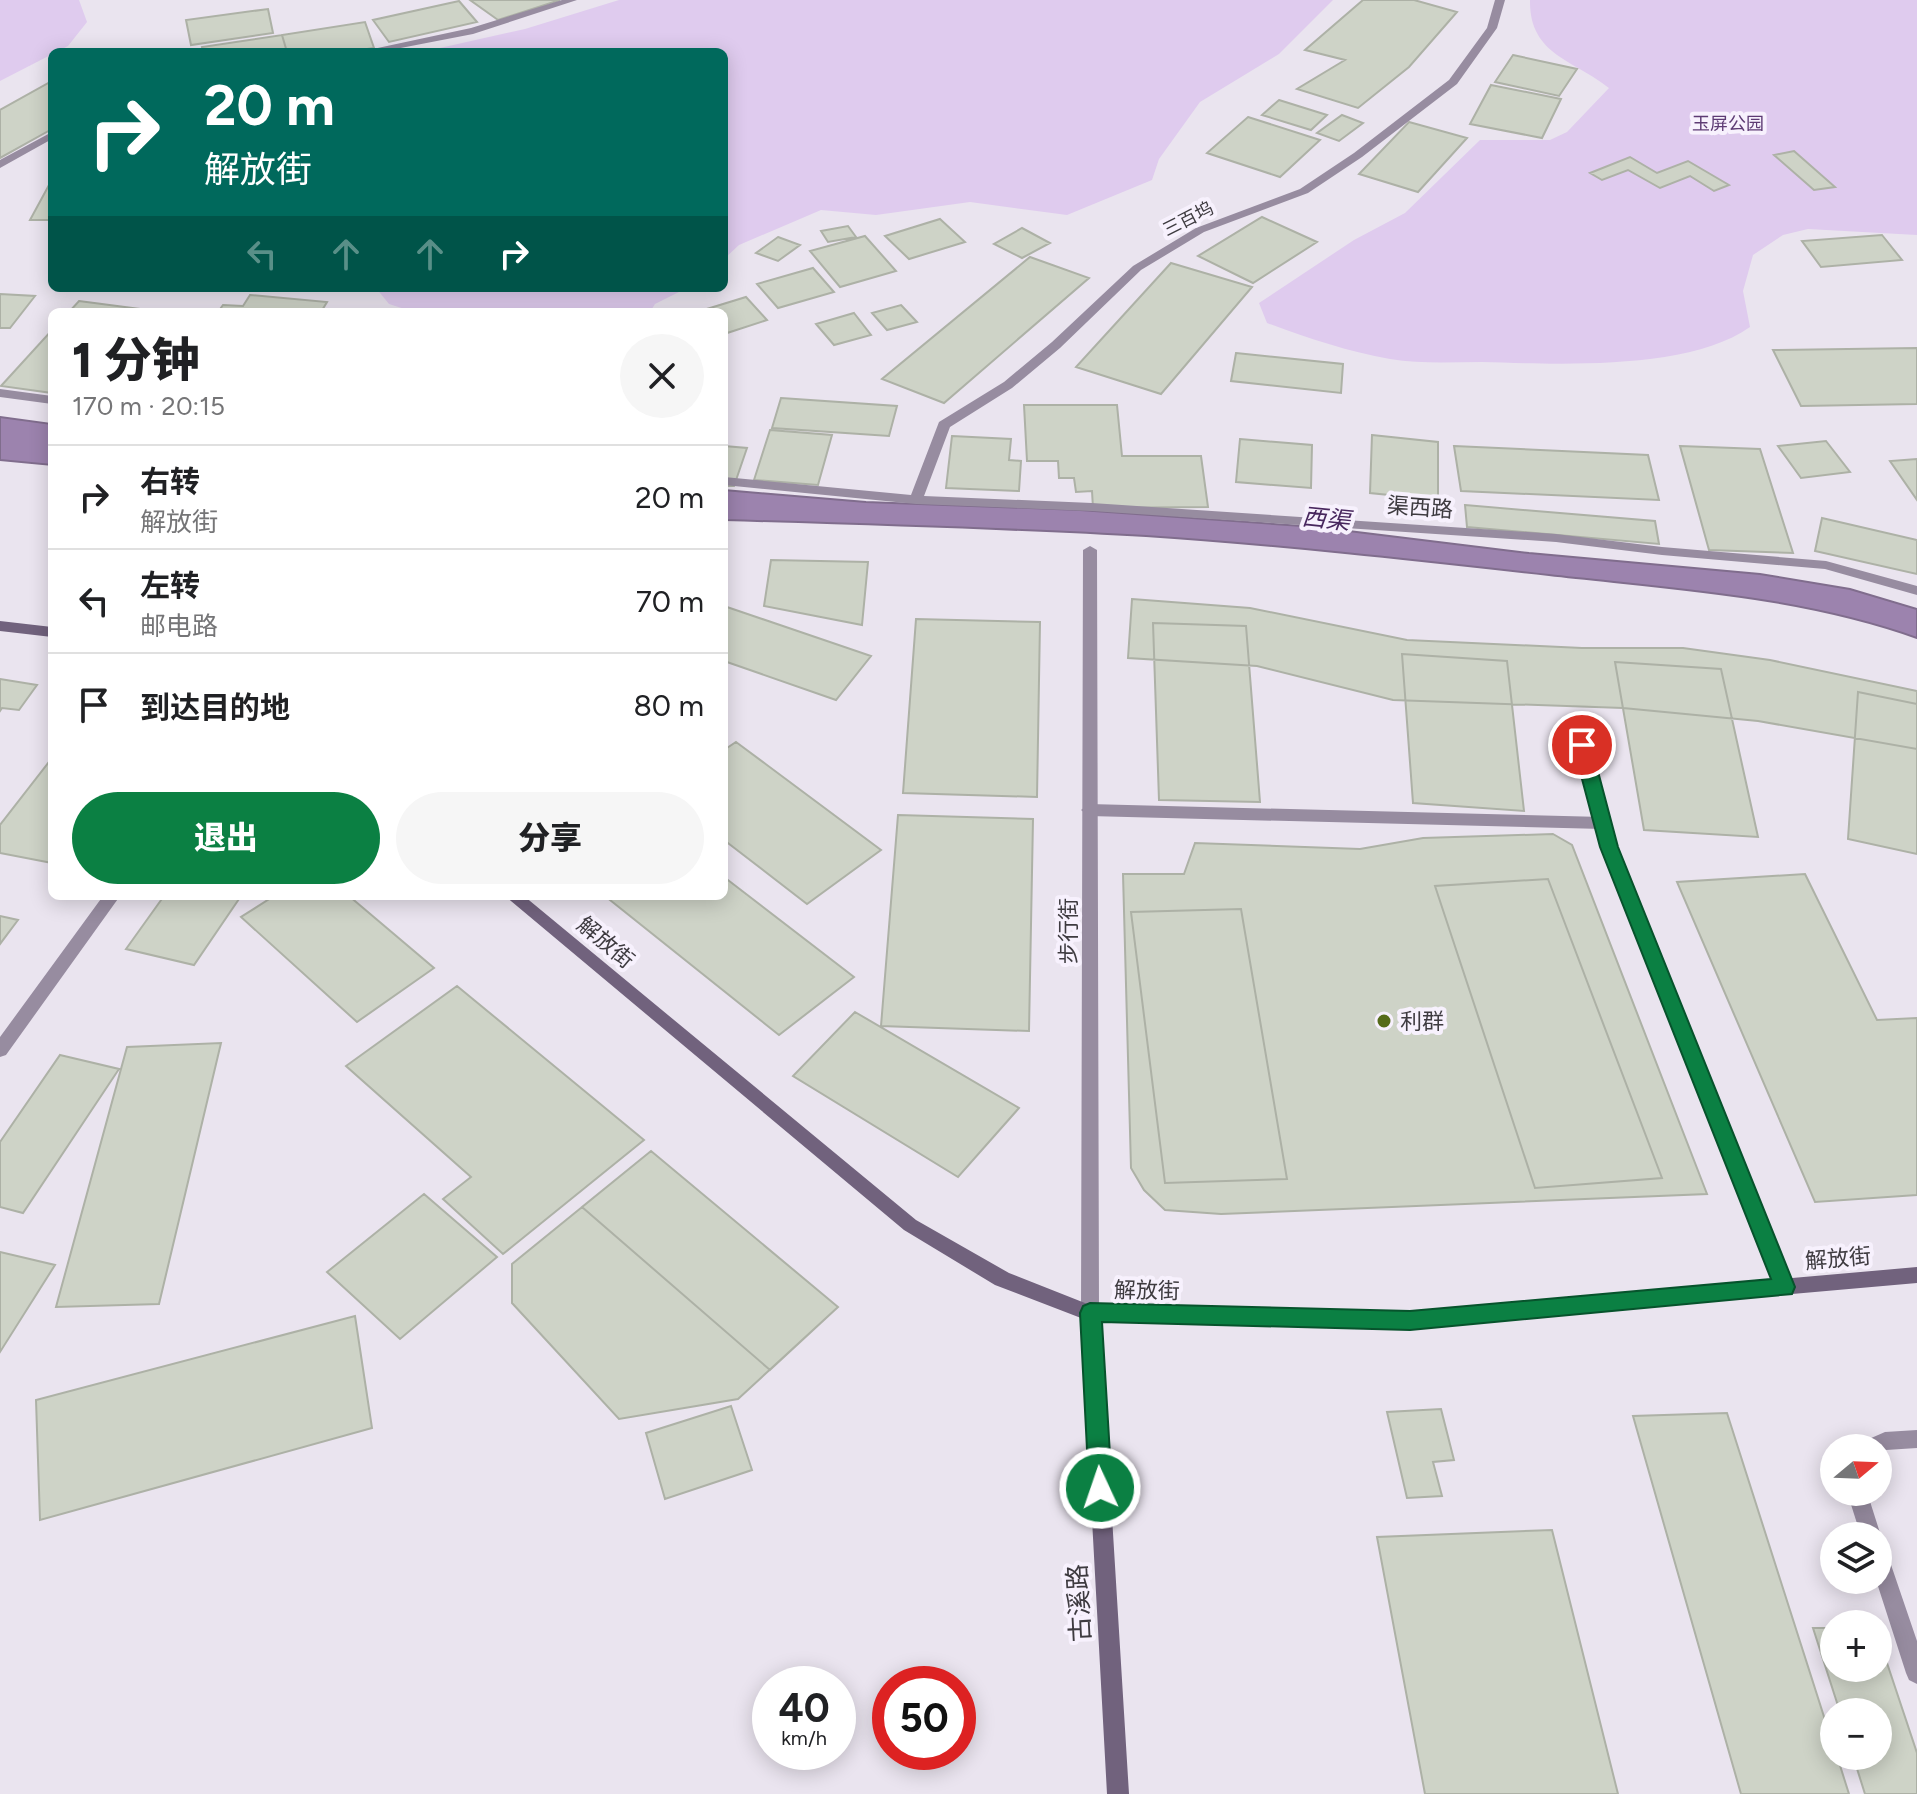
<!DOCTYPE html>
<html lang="zh">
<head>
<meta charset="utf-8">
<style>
	body { margin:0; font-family:Figtree,"Noto Sans SC",sans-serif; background:#f6f6f6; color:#202124; height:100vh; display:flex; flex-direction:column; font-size:30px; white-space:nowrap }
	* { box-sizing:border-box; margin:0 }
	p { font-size:26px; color:#757577 }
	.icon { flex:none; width:44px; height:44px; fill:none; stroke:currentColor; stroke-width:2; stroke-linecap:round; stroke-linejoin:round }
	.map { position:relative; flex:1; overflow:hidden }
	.drawer { position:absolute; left:48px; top:308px; width:680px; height:592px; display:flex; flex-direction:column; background:#fff; border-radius:12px; box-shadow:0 4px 20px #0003 }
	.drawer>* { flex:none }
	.guide { position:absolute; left:48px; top:48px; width:680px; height:244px; border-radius:12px; box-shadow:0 4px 20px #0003; background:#00695c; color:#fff; overflow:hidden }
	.needle { width:52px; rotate:71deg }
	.buttons { position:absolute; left:1820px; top:1434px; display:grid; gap:16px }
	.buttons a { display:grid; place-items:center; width:72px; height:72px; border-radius:50%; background:#fff; box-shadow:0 4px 20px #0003; font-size:40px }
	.speed { position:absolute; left:752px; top:1666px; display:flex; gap:16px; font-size:40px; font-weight:700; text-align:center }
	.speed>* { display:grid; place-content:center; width:104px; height:104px; border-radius:50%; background:#fff; box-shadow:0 4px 20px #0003; line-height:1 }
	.speed small { font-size:20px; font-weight:400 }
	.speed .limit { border:12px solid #d22; background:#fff; color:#111 }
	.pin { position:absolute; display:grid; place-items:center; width:68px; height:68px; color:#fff; margin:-34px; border:4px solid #fff; border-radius:50%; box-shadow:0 2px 8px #0007 }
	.me { position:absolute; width:88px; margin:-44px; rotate:357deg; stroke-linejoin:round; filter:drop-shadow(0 0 6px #0008) }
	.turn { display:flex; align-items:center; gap:28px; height:168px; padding:0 24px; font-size:36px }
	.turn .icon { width:104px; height:104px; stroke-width:2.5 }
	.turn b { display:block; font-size:56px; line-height:68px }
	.lanes { display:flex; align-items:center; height:76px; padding:0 24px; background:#0003; justify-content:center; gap:40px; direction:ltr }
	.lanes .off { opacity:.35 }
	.round { display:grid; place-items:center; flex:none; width:84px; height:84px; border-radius:42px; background:#f6f6f6 }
	.overview { display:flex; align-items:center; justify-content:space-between; height:136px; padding:0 24px }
	h1 { font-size:48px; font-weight:800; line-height:60px }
	.primary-button { display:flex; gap:16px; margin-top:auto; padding:16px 24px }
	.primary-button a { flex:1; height:92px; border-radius:48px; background:#0b8043; color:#fff; font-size:32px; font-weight:800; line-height:92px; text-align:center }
	.primary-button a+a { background:#f6f6f6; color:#202124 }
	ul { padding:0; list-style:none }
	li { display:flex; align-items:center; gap:24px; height:104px; padding:0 24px; border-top:2px solid #e0e0e0 }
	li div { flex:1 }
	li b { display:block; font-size:30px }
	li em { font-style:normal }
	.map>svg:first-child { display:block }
	.green { fill:#dfcbee }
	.water { fill:#9c83ae; stroke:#806d8d; stroke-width:2 }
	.building { fill:#ced3c7; stroke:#adb1a6; stroke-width:2 }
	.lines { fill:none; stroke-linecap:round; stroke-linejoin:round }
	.lane { fill:#978ca0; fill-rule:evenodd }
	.street { fill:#978ca0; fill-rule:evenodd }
	.secondary { fill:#71627d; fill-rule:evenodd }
	.route { fill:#0b8043; stroke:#07532c; stroke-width:2 }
	.poi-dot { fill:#556b19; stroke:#f7f1fd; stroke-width:3 }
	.labels { text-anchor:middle; stroke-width:8; stroke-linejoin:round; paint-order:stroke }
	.far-park-label { font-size:18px; fill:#5d3b74; stroke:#f7f1fd }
	.far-street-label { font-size:18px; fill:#3e3b40; stroke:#f7f1fd }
	.street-label { font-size:22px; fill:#3e3b40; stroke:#f7f1fd }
	.poi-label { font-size:22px; fill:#3e3b40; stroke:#f7f1fd; text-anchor:start }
	.water-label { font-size:24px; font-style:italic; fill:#48275e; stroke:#f7f1fd }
	.near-street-label { font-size:26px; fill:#3e3b40; stroke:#f7f1fd }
</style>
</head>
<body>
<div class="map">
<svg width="1917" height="1794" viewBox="0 0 1917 1794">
	<rect width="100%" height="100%" fill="#eae4ef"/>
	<path class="green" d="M 0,0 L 79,0 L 87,22 L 68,46 L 0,81 Z
		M 619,0 L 1333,0 L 1279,54 L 1200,102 L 1159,159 L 1152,180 L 1067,215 L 970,202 L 876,215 L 821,210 L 739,245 L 724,259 L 724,52 L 422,52 L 525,29 Z
		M 1530,0 L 1917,0 L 1917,235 L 1808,229 L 1783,235 L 1753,255 L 1743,291 L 1750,327 C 1688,371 1557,364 1482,362 C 1452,362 1420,364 1390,359 C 1348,352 1308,338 1267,323 L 1259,303 L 1354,240 L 1405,213 L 1480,140 L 1550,140 L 1567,132 L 1609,88 C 1574,60 1529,55 1530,0 Z
		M 376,288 L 687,288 L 655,304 L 650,312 L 414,312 L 389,304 Z"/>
	<path class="water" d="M 0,417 L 52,424 L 52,465 L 0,460 Z
		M 724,490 L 866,502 L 1080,510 L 1316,527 L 1529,553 L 1760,574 L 1850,589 L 1917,609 L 1917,638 C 1800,596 1671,589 1549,575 C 1415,560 1280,545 1146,536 C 1006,528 865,524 724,520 Z"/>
	<path class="building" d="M 470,0 L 560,0 L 498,20 Z
		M 1363,0 L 1414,0 L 1457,12 L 1409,67 L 1358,108 L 1297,89 L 1345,60 L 1305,50 Z
		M 459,1 L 477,22 L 389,42 L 373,20 Z
		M 268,9 L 273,33 L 191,45 L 186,20 Z
		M 365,22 L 374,48 L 346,52 L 287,52 L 282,35 Z
		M 282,35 L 287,52 L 203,52 L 202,47 Z
		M 1513,55 L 1577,69 L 1559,96 L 1495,82 Z
		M 52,81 L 52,129 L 0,158 L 0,110 Z
		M 1491,85 L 1561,99 L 1542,138 L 1470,124 Z
		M 1279,100 L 1327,115 L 1311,130 L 1262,115 Z
		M 1342,115 L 1363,123 L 1339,141 L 1317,133 Z
		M 1248,117 L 1320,140 L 1280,177 L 1207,153 Z
		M 1409,122 L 1467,138 L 1418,192 L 1359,174 Z
		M 1794,151 L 1835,187 L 1814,190 L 1774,155 Z
		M 1630,157 L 1657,173 L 1688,161 L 1729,185 L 1714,191 L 1690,176 L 1660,188 L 1628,170 L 1602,180 L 1590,173 Z
		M 49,185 L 52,185 L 52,220 L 30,220 Z
		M 1262,217 L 1317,242 L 1253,283 L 1198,256 Z
		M 940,219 L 965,242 L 909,259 L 885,236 Z
		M 848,226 L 856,237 L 828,242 L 821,231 Z
		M 1022,228 L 1050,243 L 1022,258 L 994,244 Z
		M 1882,235 L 1902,260 L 1821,267 L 1802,241 Z
		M 865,236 L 896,271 L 840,287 L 810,251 Z
		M 778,237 L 800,245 L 778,261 L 756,253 Z
		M 1030,257 L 1089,278 L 944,403 L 882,379 Z
		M 1171,263 L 1252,287 L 1161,394 L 1076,367 Z
		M 813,268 L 834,292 L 778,308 L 757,284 Z
		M 0,294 L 35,296 L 10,328 L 0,328 Z
		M 250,295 L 327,302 L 321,312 L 218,312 L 223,305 L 243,306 Z
		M 746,297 L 767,320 L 724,334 L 724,312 L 697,312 Z
		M 79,301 L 140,309 L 137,312 L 69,312 Z
		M 901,305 L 917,322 L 887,330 L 872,313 Z
		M 854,313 L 871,335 L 834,345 L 816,324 Z
		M 52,330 L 52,393 L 1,386 Z
		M 1917,348 L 1917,404 L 1801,406 L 1773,350 Z
		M 1236,353 L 1343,364 L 1341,393 L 1231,381 Z
		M 781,398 L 897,406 L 889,436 L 772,428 Z
		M 1024,405 L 1117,405 L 1122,456 L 1201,456 L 1208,507 L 1093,508 L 1092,491 L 1076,492 L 1074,478 L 1059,478 L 1058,461 L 1027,461 Z
		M 770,430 L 832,435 L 818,485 L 754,480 Z
		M 1372,435 L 1438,442 L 1438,500 L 1370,493 Z
		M 952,436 L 1011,439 L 1009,460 L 1021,461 L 1019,491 L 946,488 Z
		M 1240,439 L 1312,445 L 1311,488 L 1236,482 Z
		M 1826,441 L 1850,472 L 1801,478 L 1778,446 Z
		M 724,446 L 747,448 L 734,486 L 724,486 Z
		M 1454,446 L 1648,455 L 1659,500 L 1461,491 Z
		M 1680,446 L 1760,449 L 1793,553 L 1709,550 Z
		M 1917,459 L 1917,500 L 1890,461 Z
		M 1465,505 L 1655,521 L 1659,544 L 1467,527 Z
		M 1822,518 L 1917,540 L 1917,574 L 1815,551 Z
		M 771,560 L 868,562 L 862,625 L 764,606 Z
		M 1132,599 L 1250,608 L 1407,640 L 1582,648 L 1683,648 L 1770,660 L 1917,691 L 1917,749 L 1758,721 L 1623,708 L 1393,700 L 1257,666 L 1128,658 Z
		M 724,606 L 871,656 L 836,700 L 724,661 Z
		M 916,619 L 1040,622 L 1037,797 L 903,793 Z
		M 1153,623 L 1246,626 L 1260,802 L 1159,800 Z
		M 1402,654 L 1507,661 L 1524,811 L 1413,803 Z
		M 1615,662 L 1721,669 L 1758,837 L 1644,830 Z
		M 0,679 L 37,685 L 19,710 L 2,708 L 0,711 Z
		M 1858,692 L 1917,704 L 1917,854 L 1848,839 Z
		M 736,742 L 881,850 L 807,904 L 724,840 L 724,750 Z
		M 52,758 L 52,863 L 0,853 L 0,825 Z
		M 898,815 L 1033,819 L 1029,1031 L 881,1026 Z
		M 1553,834 L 1572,845 L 1707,1194 L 1221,1214 L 1165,1210 L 1144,1190 L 1131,1168 L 1123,874 L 1184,874 L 1195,843 L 1360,849 L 1423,838 Z
		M 1805,874 L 1877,1020 L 1917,1018 L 1917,1195 L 1815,1202 L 1677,882 Z
		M 724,877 L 854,977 L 779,1035 L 605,896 L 724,896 Z
		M 1548,879 L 1662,1178 L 1535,1188 L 1435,886 Z
		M 164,896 L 241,896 L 194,965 L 126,949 Z
		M 274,896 L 349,896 L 434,968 L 357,1022 L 241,917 Z
		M 1241,909 L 1287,1179 L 1165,1183 L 1131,912 Z
		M 0,916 L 18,920 L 0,944 Z
		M 457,986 L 644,1140 L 503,1254 L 443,1199 L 471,1177 L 346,1066 Z
		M 855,1012 L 1019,1108 L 958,1177 L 793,1076 Z
		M 221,1043 L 159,1304 L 56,1307 L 127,1047 Z
		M 60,1055 L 119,1069 L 23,1213 L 0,1207 L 0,1142 Z
		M 651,1151 L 838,1307 L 770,1370 L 582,1207 Z
		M 651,1151 L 838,1307 L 738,1399 L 619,1419 L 512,1303 L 512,1264 Z
		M 424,1194 L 497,1257 L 400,1339 L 327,1272 Z
		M 0,1252 L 55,1265 L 0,1352 Z
		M 355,1316 L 372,1428 L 40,1520 L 36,1400 Z
		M 731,1406 L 752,1470 L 665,1499 L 646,1433 Z
		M 1441,1409 L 1454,1460 L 1433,1462 L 1442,1496 L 1407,1498 L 1387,1412 Z
		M 1727,1413 L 1834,1748 L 1834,1756 L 1837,1756 L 1849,1794 L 1741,1794 L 1633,1416 Z
		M 1552,1530 L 1618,1794 L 1425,1794 L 1377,1537 Z
		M 1813,1628 L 1834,1628 L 1834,1668 L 1878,1668 L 1878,1636 L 1917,1753 L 1917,1794 L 1865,1794 L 1853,1756 L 1878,1756 L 1878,1712 L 1840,1712 Z"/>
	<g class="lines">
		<path class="lane" d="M 562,0 L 577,0 L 473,34 L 380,52 L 359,52 L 471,28 Z
			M 1495,0 L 1505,0 L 1497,28 L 1457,84 L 1362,157 L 1308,193 L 1204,232 L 1141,270 L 1060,348 L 1012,388 L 950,427 L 924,496 L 1092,503 L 1556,534 L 1662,547 L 1826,561 L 1917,586 L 1917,595 L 1825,569 L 1662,555 L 1556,542 L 1092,511 L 916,504 L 724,485 L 724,477 L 911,495 L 939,422 L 1004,382 L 1052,342 L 1133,266 L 1196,228 L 1300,189 L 1354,153 L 1449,80 L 1487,28 Z
			M 52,132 L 52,139 L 0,168 L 0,160 Z
			M 0,389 L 52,396 L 52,404 L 0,397 Z
			M 1089,804 L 1603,817 L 1611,823 L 1603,829 L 1089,816 L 1081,810 Z
			M 1917,1430 L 1917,1448 L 1886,1450 L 1878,1454 L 1878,1448 L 1859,1448 L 1862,1442 L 1885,1432 Z
			M 1847,1492 L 1867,1492 L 1881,1536 L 1878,1543 L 1878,1536 L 1861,1536 Z
			M 1878,1546 L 1885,1549 L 1888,1556 L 1917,1641 L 1917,1684 L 1909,1680 L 1906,1673 L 1876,1580 L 1878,1580 Z"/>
		<path class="street" d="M 1090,546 L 1097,550 L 1099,1313 L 1097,1319 L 1090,1321 L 1083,1319 L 1081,1313 L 1083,550 Z
			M 1582,740 L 1589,745 L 1617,847 L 1794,1287 L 1792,1293 L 1785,1295 L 1778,1293 L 1776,1287 L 1601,847 L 1575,745 Z
			M 103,896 L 120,896 L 6,1055 L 0,1057 L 0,1037 Z"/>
		<path class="secondary" d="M 0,621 L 52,627 L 52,637 L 0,631 Z
			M 505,896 L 524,896 L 916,1220 L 1009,1273 L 1090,1305 L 1410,1312 L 1917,1267 L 1917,1283 L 1410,1328 L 1100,1321 L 1129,1794 L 1107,1794 L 1081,1318 L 995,1285 L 904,1230 Z"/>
	</g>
	<path class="route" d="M 1582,739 L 1591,745 L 1618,847 L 1795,1287 L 1792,1294 L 1410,1330 L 1102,1322 L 1112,1488 L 1108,1496 L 1100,1499 L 1092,1496 L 1089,1488 L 1080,1313 L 1083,1306 L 1090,1303 L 1410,1311 L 1771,1279 L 1600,847 L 1573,745 Z"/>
	<circle class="poi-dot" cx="1384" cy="1021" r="8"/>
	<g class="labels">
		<g class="far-park-label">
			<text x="1728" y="130">玉屏公园</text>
		</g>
		<g class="far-street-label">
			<text transform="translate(1188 219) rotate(-27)" y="6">三百坞</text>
		</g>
		<g class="street-label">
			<text transform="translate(1420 507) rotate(4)" y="8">渠西路</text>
			<text transform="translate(1068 931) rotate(-90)" y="8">步行街</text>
			<text transform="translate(606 942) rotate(40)" y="8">解放街</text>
			<text transform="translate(1838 1258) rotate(-5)" y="8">解放街</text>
			<text transform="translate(1147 1290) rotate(1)" y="8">解放街</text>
		</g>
		<g class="poi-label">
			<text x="1400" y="1029">利群</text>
		</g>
		<g class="water-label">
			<text transform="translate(1326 519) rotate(6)" y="8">西渠</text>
		</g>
		<g class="near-street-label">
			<text transform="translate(1079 1603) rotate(-93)" y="9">古溪路</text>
		</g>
	</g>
</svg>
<div class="buttons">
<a><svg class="needle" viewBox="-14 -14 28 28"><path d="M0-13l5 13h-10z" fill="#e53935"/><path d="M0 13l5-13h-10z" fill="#757577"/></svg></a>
<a><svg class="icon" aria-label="layers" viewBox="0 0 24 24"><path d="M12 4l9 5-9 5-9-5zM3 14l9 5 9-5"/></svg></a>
<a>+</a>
<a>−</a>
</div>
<div class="speed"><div>40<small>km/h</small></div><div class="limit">50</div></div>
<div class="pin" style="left:1582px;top:745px;background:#d93025"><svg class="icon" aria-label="arrive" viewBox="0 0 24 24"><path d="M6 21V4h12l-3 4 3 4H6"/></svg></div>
<svg class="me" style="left:1100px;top:1488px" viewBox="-20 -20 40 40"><circle r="17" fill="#0b8043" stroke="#fff" stroke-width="3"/><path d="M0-11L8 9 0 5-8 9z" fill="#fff"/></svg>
<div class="guide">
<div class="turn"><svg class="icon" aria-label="right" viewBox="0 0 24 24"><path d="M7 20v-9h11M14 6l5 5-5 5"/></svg><div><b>20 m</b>解放街</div></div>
<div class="lanes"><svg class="icon off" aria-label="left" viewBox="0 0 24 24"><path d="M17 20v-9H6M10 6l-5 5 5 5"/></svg><svg class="icon off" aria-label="ahead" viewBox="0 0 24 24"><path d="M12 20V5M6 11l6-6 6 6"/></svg><svg class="icon off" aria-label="ahead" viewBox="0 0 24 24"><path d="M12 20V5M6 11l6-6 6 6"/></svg><svg class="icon" aria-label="right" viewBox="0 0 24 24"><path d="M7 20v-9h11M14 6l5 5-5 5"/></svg></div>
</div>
<section class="drawer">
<div class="overview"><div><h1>1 分钟</h1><p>170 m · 20:15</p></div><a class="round"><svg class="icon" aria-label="close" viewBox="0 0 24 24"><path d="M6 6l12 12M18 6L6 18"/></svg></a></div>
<ul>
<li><svg class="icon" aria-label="right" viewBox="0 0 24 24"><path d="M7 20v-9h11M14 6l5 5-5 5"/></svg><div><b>右转</b><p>解放街</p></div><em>20 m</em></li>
<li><svg class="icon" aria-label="left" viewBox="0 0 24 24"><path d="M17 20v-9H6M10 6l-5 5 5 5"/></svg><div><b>左转</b><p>邮电路</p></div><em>70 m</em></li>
<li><svg class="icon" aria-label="arrive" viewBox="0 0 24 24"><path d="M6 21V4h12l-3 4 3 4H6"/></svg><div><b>到达目的地</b></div><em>80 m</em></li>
</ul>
<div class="primary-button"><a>退出</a><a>分享</a></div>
</section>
</div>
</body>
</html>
